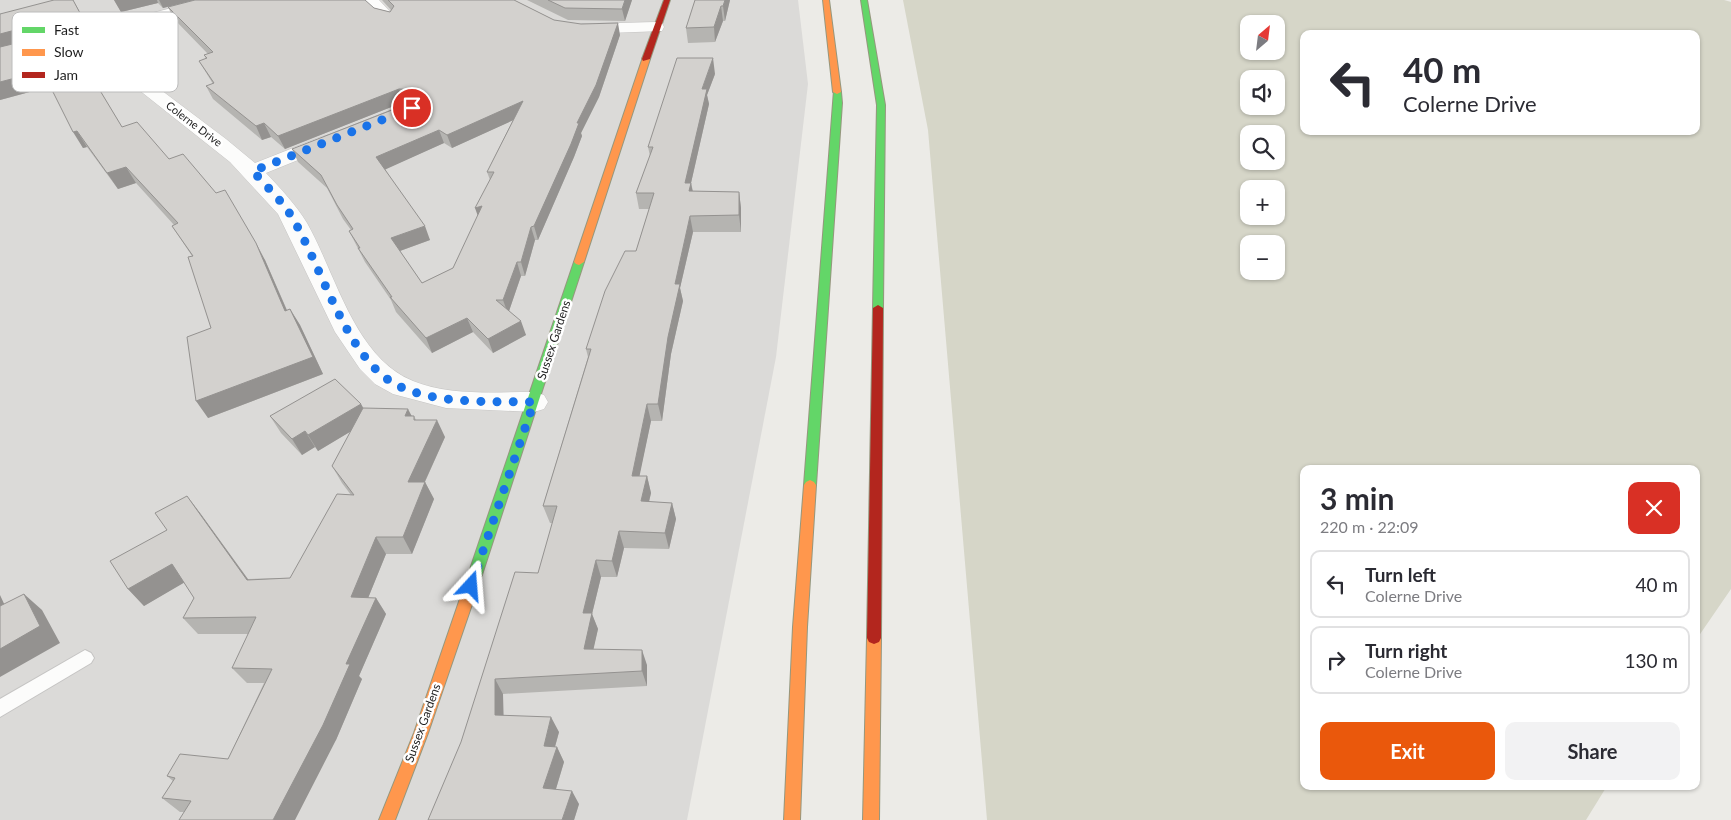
<!DOCTYPE html>
<html lang="en">
<head>
<meta charset="utf-8">
<style>
	body { margin:0; font-family:Lato,sans-serif; background:#f2f2f3; color:#2b2b33; height:100vh; display:flex; flex-direction:column; font-size:19px; white-space:nowrap }
	* { box-sizing:border-box; margin:0 }
	p { font-size:16px; color:#7c7c81 }
	.icon { flex:none; width:28px; height:28px; fill:none; stroke:currentColor; stroke-width:2; stroke-linecap:round; stroke-linejoin:round }
	.map { position:relative; flex:1; overflow:hidden }
	.panel { position:absolute; left:1300px; top:465px; width:400px; height:325px; display:flex; flex-direction:column; background:#fff; border-radius:10px; box-shadow:0 1px 4px #0004 }
	.panel>* { flex:none }
	.guide { position:absolute; left:1300px; top:30px; width:400px; height:105px; border-radius:10px; box-shadow:0 1px 4px #0004; background:#fff; color:#2b2b33; overflow:hidden }
	.needle { width:32px; rotate:28deg }
	.fabs { position:absolute; left:1240px; top:15px; display:grid; gap:10px }
	.fabs a { display:grid; place-items:center; width:45px; height:45px; border-radius:10px; background:#fff; box-shadow:0 1px 4px #0004; font-size:25px }
	.pin { position:absolute; display:grid; place-items:center; width:42px; height:42px; color:#fff; margin:-21px; border:2px solid #fff; border-radius:50%; box-shadow:0 1px 5px #0007 }
	.me { position:absolute; width:55px; margin:-28px; rotate:19deg; stroke-linejoin:round; filter:drop-shadow(0 0 4px #0008) }
	.turn { display:flex; align-items:center; gap:18px; height:105px; padding:0 20px; font-size:22px }
	.turn .icon { width:65px; height:65px; stroke-width:2.5 }
	.turn b { display:block; font-size:35px; line-height:42px }
	.round { display:grid; place-items:center; flex:none; width:52px; height:52px; border-radius:10px; background:#f2f2f3 }
	.summary { display:flex; align-items:center; justify-content:space-between; height:85px; padding:0 20px }
	h1 { font-size:30px; font-weight:700; line-height:38px }
	.primary-button { display:flex; gap:10px; margin-top:auto; padding:10px 20px }
	.primary-button a { flex:1; height:58px; border-radius:10px; background:#ea580c; color:#fff; font-size:20px; font-weight:700; line-height:58px; text-align:center }
	.primary-button a+a { background:#f2f2f3; color:#2b2b33 }
	ul { padding:0; list-style:none }
	li { display:flex; align-items:center; gap:15px; height:68px; margin:0 10px 8px; padding:0 10px; border:2px solid #e1e1e2; border-radius:10px }
	li div { flex:1 }
	li b { display:block; font-size:19px }
	li em { font-style:normal }
	.map>svg:first-child { display:block }
	.residential { fill:#dbdad8 }
	.construction { fill:#d6d6c8; fill-rule:evenodd }
	.lines { fill:none; stroke-linecap:round; stroke-linejoin:round }
	.lane-casing { stroke:#c5c4c3; stroke-width:2 }
	.street-casing { stroke:#c5c4c3; stroke-width:1 }
	.fast-casing { stroke:#95977e; stroke-width:2 }
	.slow-casing { stroke:#95977e; stroke-width:2 }
	.jam-casing { stroke:#95977e; stroke-width:2 }
	.lane { fill:#fcfcfb; fill-rule:evenodd }
	.street { fill:#fcfcfb; fill-rule:evenodd }
	.fast { fill:#63d668; fill-rule:evenodd }
	.slow { fill:#ff974d; fill-rule:evenodd }
	.jam { fill:#b3261e; fill-rule:evenodd }
	.wall { fill:#b5b4b1; fill-rule:evenodd }
	.shaded-wall { fill:#949290 }
	.building { fill:#d3d1ce; stroke:#949290; fill-rule:evenodd }
	.route { stroke:#1a73e8; stroke-width:9; stroke-dasharray:0 16.2 }
	.labels { text-anchor:middle; stroke-width:5; stroke-linejoin:round; paint-order:stroke }
	.far-street-label { font-size:11px; fill:#1e1e1e; stroke:#fff }
	.street-label { font-size:12px; fill:#1e1e1e; stroke:#fff }
	.key { fill:#fff; stroke:#bcbcbc; stroke-width:1 }
	.key-label { font-size:14px; fill:#1e1e1e }
</style>
</head>
<body>
<div class="map">
<svg width="1731" height="820" viewBox="0 0 1731 820">
	<rect width="100%" height="100%" fill="#ecebe7"/>
	<path class="residential" d="M 0,0 L 798,0 L 808,84 L 776,357 L 687,820 L 0,820 Z"/>
	<path class="construction" d="M 903,0 L 1724,0 L 1731,2 L 1731,589 L 1696,640 L 1696,469 L 1304,469 L 1304,786 L 1607,786 L 1586,820 L 987,820 L 928,130 ZM 1249,24 L 1276,24 L 1276,51 L 1249,51 ZM 1304,34 L 1696,34 L 1696,131 L 1304,131 ZM 1249,79 L 1276,79 L 1276,106 L 1249,106 ZM 1249,134 L 1276,134 L 1276,161 L 1249,161 ZM 1249,189 L 1276,189 L 1276,216 L 1249,216 ZM 1249,244 L 1276,244 L 1276,271 L 1249,271 Z"/>
	<g class="lines">
		<defs>
			<path id="lane" d="M 85,650 L 91,653 L 94,658 L 91,663 L 0,717 L 0,699 Z"/>
			<path id="street" d="M 202,0 L 229,0 L 227,3 L 146,25 L 162,44 L 153,84 L 226,139 L 255,163 L 321,137 L 328,135 L 335,137 L 338,141 L 335,145 L 266,173 C 281,189 296,205 307,223 C 336,274 354,357 413,381 C 450,396 495,392 534,392 L 544,395 L 548,402 L 544,409 L 534,412 L 446,408 L 393,394 L 375,384 L 360,369 L 335,332 L 278,214 L 230,162 L 134,86 L 144,45 L 131,29 L 0,63 L 0,53 Z
				M 362,0 L 379,0 L 396,18 L 394,22 C 381,25 369,10 362,0 Z
				M 656,22 L 662,23 L 664,27 L 662,31 L 582,34 L 576,33 L 574,29 L 576,25 L 582,24 Z"/>
			<path id="fast" d="M 861,0 L 867,0 L 885,105 L 883,308 L 878,311 L 873,308 L 877,105 Z
				M 834,90 L 841,92 L 842,103 L 816,485 L 814,488 L 806,488 L 804,485 Z
				M 579,259 L 584,262 L 479,584 L 477,588 L 472,590 L 467,588 L 465,584 L 574,262 Z"/>
			<path id="slow" d="M 823,0 L 829,0 L 841,92 L 837,94 L 833,92 Z
				M 643,57 L 650,59 L 584,262 L 579,265 L 576,264 L 574,262 Z
				M 810,480 L 814,482 L 816,485 L 807,627 L 800,820 L 784,820 L 793,627 L 804,485 L 806,482 Z
				M 472,578 L 477,580 L 479,584 L 428,733 L 395,820 L 379,820 L 414,733 L 465,584 L 467,580 Z
				M 874,632 L 879,634 L 881,638 L 879,820 L 863,820 L 867,638 L 869,634 Z"/>
			<path id="jam" d="M 664,0 L 670,0 L 650,59 L 643,61 L 642,59 Z
				M 878,305 L 883,308 L 881,638 L 879,642 L 874,644 L 869,642 L 867,638 L 873,308 Z"/>
		</defs>
		<use href="#lane" class="lane-casing"/>
		<use href="#street" class="street-casing"/>
		<use href="#fast" class="fast-casing"/>
		<use href="#slow" class="slow-casing"/>
		<use href="#jam" class="jam-casing"/>
		<use href="#lane" class="lane"/>
		<use href="#street" class="street"/>
		<use href="#fast" class="fast"/>
		<use href="#slow" class="slow"/>
		<use href="#jam" class="jam"/>
	</g>
	<path class="wall" d="M 114,0 L 195,0 L 163,8 L 158,3 L 121,12 Z
		M 382,0 L 514,0 L 554,20 L 620,35 L 599,97 L 581,133 L 582,136 L 574,157 L 538,240 L 535,240 L 525,276 L 521,276 L 509,311 L 526,335 L 493,353 L 473,332 L 432,353 L 396,312 L 391,300 L 365,262 L 349,231 L 351,230 L 343,219 L 327,188 L 298,162 L 292,149 L 410,102 L 404,102 L 285,149 L 271,137 L 262,140 L 213,99 L 206,86 L 213,84 L 199,61 L 206,59 L 204,55 L 208,54 L 174,19 L 168,7 L 374,8 L 390,12 L 391,10 ZM 513,120 L 487,172 L 490,180 L 478,216 L 453,268 L 422,283 L 400,251 L 430,240 L 385,169 L 444,143 L 452,148 Z
		M 527,0 L 632,0 L 625,21 L 568,20 Z
		M 695,0 L 730,0 L 725,21 L 723,21 L 715,42 L 688,43 L 686,28 Z
		M 0,14 L 114,73 L 93,79 L 122,127 L 169,159 L 265,260 L 287,310 L 290,309 L 300,325 L 323,374 L 208,418 L 211,328 L 192,256 L 172,226 L 174,225 L 136,183 L 118,189 L 87,147 L 83,148 L 56,96 L 48,87 L 0,100 Z
		M 715,74 L 707,95 L 709,104 L 691,183 L 693,191 L 739,192 L 741,208 L 741,232 L 693,232 L 680,288 L 683,301 L 671,354 L 662,421 L 651,421 L 639,476 L 647,476 L 651,493 L 649,502 L 672,503 L 676,519 L 669,549 L 624,548 L 617,577 L 601,577 L 592,614 L 598,629 L 593,649 L 647,665 L 647,686 L 503,694 L 503,716 L 559,732 L 555,747 L 557,747 L 564,762 L 556,789 L 579,804 L 574,820 L 428,820 L 538,573 L 553,523 L 550,523 L 543,506 L 588,357 L 586,349 L 636,251 L 649,209 L 639,209 L 636,193 L 650,156 L 648,147 Z
		M 361,404 L 363,408 L 414,416 L 416,420 L 445,437 L 425,482 L 434,499 L 412,554 L 386,554 L 368,598 L 376,598 L 386,614 L 359,676 L 362,679 L 336,740 L 184,812 L 180,812 L 162,798 L 173,781 L 167,776 L 228,759 L 264,683 L 247,683 L 232,668 L 249,634 L 198,634 L 183,618 L 194,598 L 184,582 L 144,606 L 128,589 L 167,530 L 187,496 L 200,513 L 248,579 L 290,578 L 351,495 L 342,483 L 332,466 L 351,431 L 318,451 L 315,447 L 302,455 L 281,433 L 270,416 Z"/>
	<path class="shaded-wall" d="M 73,0 L 114,73 L 93,79 L 0,51 L 0,34 Z
		M 114,0 L 157,0 L 158,3 L 121,12 Z
		M 159,0 L 195,0 L 163,8 Z
		M 625,0 L 632,0 L 625,21 L 622,9 Z
		M 725,0 L 730,0 L 725,21 L 723,6 Z
		M 721,6 L 723,21 L 715,42 L 714,27 Z
		M 618,23 L 620,35 L 599,97 L 581,133 L 582,136 L 574,157 L 538,240 L 534,226 Z
		M 713,58 L 715,74 L 707,95 L 709,104 L 691,183 L 694,199 L 685,183 L 702,89 Z
		M 38,72 L 48,87 L 0,100 L 0,82 Z
		M 399,89 L 404,102 L 285,149 L 278,136 Z
		M 523,101 L 527,114 L 452,148 L 447,135 Z
		M 264,123 L 271,137 L 262,140 L 256,126 Z
		M 439,130 L 444,143 L 382,171 L 376,157 Z
		M 77,131 L 87,147 L 83,148 L 73,132 Z
		M 126,167 L 136,183 L 118,189 L 107,173 Z
		M 739,192 L 741,208 L 741,232 L 739,215 Z
		M 482,206 L 480,222 L 475,208 Z
		M 690,216 L 693,232 L 680,288 L 683,301 L 671,354 L 662,421 L 658,404 L 675,284 Z
		M 425,226 L 430,240 L 397,252 L 391,238 Z
		M 531,227 L 535,240 L 525,276 L 521,262 Z
		M 256,243 L 265,260 L 294,327 L 285,311 Z
		M 517,262 L 521,276 L 508,314 L 503,300 Z
		M 290,309 L 300,325 L 323,374 L 208,418 L 196,401 Z
		M 467,318 L 473,332 L 432,353 L 426,338 Z
		M 521,321 L 526,335 L 493,353 L 488,339 Z
		M 361,404 L 370,420 L 318,451 L 308,435 Z
		M 647,404 L 651,421 L 636,493 L 632,476 Z
		M 408,409 L 417,426 L 405,416 Z
		M 437,420 L 445,437 L 417,499 L 408,482 Z
		M 305,431 L 315,447 L 302,455 L 292,439 Z
		M 647,476 L 651,493 L 645,518 L 641,501 Z
		M 425,482 L 434,499 L 412,554 L 403,537 Z
		M 187,496 L 200,513 L 260,596 L 247,580 Z
		M 672,503 L 676,519 L 669,549 L 665,533 Z
		M 619,531 L 624,548 L 617,577 L 612,561 Z
		M 376,537 L 386,554 L 362,613 L 351,597 Z
		M 596,560 L 601,577 L 592,614 L 598,629 L 590,665 L 584,649 L 583,613 Z
		M 172,564 L 187,581 L 144,606 L 128,589 Z
		M 24,594 L 42,610 L 60,643 L 0,677 L 0,649 Z
		M 0,595 L 14,625 L 0,613 Z
		M 376,598 L 386,614 L 359,676 L 362,679 L 336,740 L 295,820 L 273,820 Z
		M 642,650 L 647,665 L 647,686 L 642,671 Z
		M 495,679 L 503,694 L 504,730 L 495,715 Z
		M 551,717 L 559,732 L 551,761 L 544,746 Z
		M 557,747 L 564,762 L 552,802 L 543,788 Z
		M 572,791 L 579,804 L 574,820 L 562,820 Z"/>
	<path class="building" d="M 54,0 L 73,0 L 80,13 L 0,34 L 0,14 Z
		M 195,0 L 365,0 L 374,8 L 390,12 L 394,6 L 388,0 L 514,0 L 554,20 L 581,24 L 618,23 L 596,85 L 577,123 L 579,123 L 571,144 L 534,226 L 531,227 L 521,262 L 517,262 L 503,300 L 496,300 L 521,321 L 488,339 L 467,318 L 426,338 L 390,297 L 392,297 L 358,248 L 360,248 L 349,231 L 353,229 L 337,205 L 321,175 L 292,149 L 415,101 L 419,95 L 416,90 L 399,89 L 278,136 L 264,123 L 256,126 L 206,86 L 214,83 L 199,61 L 207,58 L 204,55 L 213,52 L 168,7 ZM 523,101 L 487,172 L 494,172 L 475,208 L 482,206 L 453,268 L 422,283 L 391,238 L 425,226 L 376,157 L 439,130 L 447,135 Z
		M 548,0 L 625,0 L 622,9 L 565,8 Z
		M 695,0 L 725,0 L 723,6 L 721,6 L 714,27 L 686,28 Z
		M 87,26 L 106,58 L 84,64 L 122,127 L 137,122 L 169,159 L 183,154 L 216,193 L 225,190 L 256,243 L 285,311 L 290,309 L 313,357 L 196,401 L 187,337 L 211,328 L 188,257 L 193,256 L 172,226 L 178,223 L 126,167 L 107,173 L 77,131 L 73,132 L 51,88 L 38,72 L 0,82 L 0,47 Z
		M 677,58 L 713,58 L 702,89 L 707,89 L 685,183 L 691,183 L 689,191 L 739,192 L 739,215 L 690,216 L 675,284 L 680,284 L 668,337 L 658,404 L 647,404 L 632,476 L 647,476 L 641,501 L 672,503 L 665,533 L 619,531 L 612,561 L 596,560 L 583,613 L 592,613 L 584,649 L 642,650 L 642,671 L 495,679 L 495,715 L 551,717 L 544,746 L 557,747 L 543,788 L 572,791 L 562,820 L 428,820 L 461,742 L 515,572 L 538,573 L 557,506 L 543,506 L 591,349 L 586,349 L 605,291 L 625,251 L 636,251 L 654,193 L 636,193 L 653,147 L 648,147 Z
		M 335,379 L 361,404 L 308,435 L 305,431 L 292,439 L 270,416 Z
		M 363,408 L 408,409 L 405,416 L 414,416 L 414,420 L 437,420 L 408,482 L 425,482 L 403,537 L 376,537 L 351,597 L 376,598 L 346,664 L 350,664 L 323,725 L 273,820 L 179,820 L 191,801 L 162,798 L 175,778 L 167,776 L 180,754 L 228,759 L 272,669 L 232,668 L 256,617 L 183,618 L 194,598 L 172,564 L 128,589 L 110,561 L 167,530 L 155,513 L 187,496 L 247,580 L 290,578 L 337,494 L 354,495 L 332,466 Z
		M 24,594 L 40,626 L 0,649 L 0,606 Z"/>
	<g class="lines">
		<path class="route" d="M 412,108 L 253,171 C 264,184 278,197 288,211 C 320,259 344,356 395,384 C 433,405 492,401 534,402 L 471,586"/>
	</g>
	<g class="labels">
		<g class="far-street-label">
			<text transform="translate(194 124) rotate(37)" y="4">Colerne Drive</text>
		</g>
		<g class="street-label">
			<text transform="translate(554 340) rotate(-72)" y="4">Sussex Gardens</text>
			<text transform="translate(423 723) rotate(-70)" y="4">Sussex Gardens</text>
		</g>
	</g>
	<rect x="12" y="12" width="166" height="80" rx="8" class="key"/>
	<rect x="22" y="27" width="23" height="6" fill="#63d668"/>
	<rect x="22" y="49" width="23" height="7" fill="#ff974d"/>
	<rect x="22" y="72" width="23" height="6" fill="#b3261e"/>
	<g class="key-label">
		<text x="54" y="35">Fast</text>
		<text x="54" y="57">Slow</text>
		<text x="54" y="80">Jam</text>
	</g>
</svg>
<div class="fabs">
<a><svg class="needle" viewBox="-14 -14 28 28"><path d="M0-13l5 13h-10z" fill="#e53935"/><path d="M0 13l5-13h-10z" fill="#7c7c81"/></svg></a>
<a><svg class="icon" aria-label="sound" viewBox="0 0 24 24"><path d="M4 9h4l5-4v14l-5-4H4zM17 9q2 3 0 6"/></svg></a>
<a><svg class="icon" aria-label="search" viewBox="0 0 24 24"><circle cx="10" cy="10" r="6"/><path d="M15 15l6 6"/></svg></a>
<a>+</a>
<a>−</a>
</div>
<div class="pin" style="left:412px;top:108px;background:#d93025"><svg class="icon" aria-label="arrive" viewBox="0 0 24 24"><path d="M6 21V4h12l-3 4 3 4H6"/></svg></div>
<svg class="me" style="left:471px;top:586px" viewBox="-20 -20 40 40"><path d="M0-17L14 15 0 8-14 15z" fill="#1a73e8" stroke="#fff" stroke-width="4"/></svg>
<div class="guide">
<div class="turn"><svg class="icon" aria-label="left" viewBox="0 0 24 24"><path d="M17 20v-9H6M10 6l-5 5 5 5"/></svg><div><b>40 m</b>Colerne Drive</div></div>
</div>
<section class="panel">
<div class="summary"><div><h1>3 min</h1><p>220 m · 22:09</p></div><a class="round" style="background:#d93025;color:#fff"><svg class="icon" aria-label="close" viewBox="0 0 24 24"><path d="M6 6l12 12M18 6L6 18"/></svg></a></div>
<ul>
<li><svg class="icon" aria-label="left" viewBox="0 0 24 24"><path d="M17 20v-9H6M10 6l-5 5 5 5"/></svg><div><b>Turn left</b><p>Colerne Drive</p></div><em>40 m</em></li>
<li><svg class="icon" aria-label="right" viewBox="0 0 24 24"><path d="M7 20v-9h11M14 6l5 5-5 5"/></svg><div><b>Turn right</b><p>Colerne Drive</p></div><em>130 m</em></li>
</ul>
<div class="primary-button"><a>Exit</a><a>Share</a></div>
</section>
</div>
</body>
</html>
